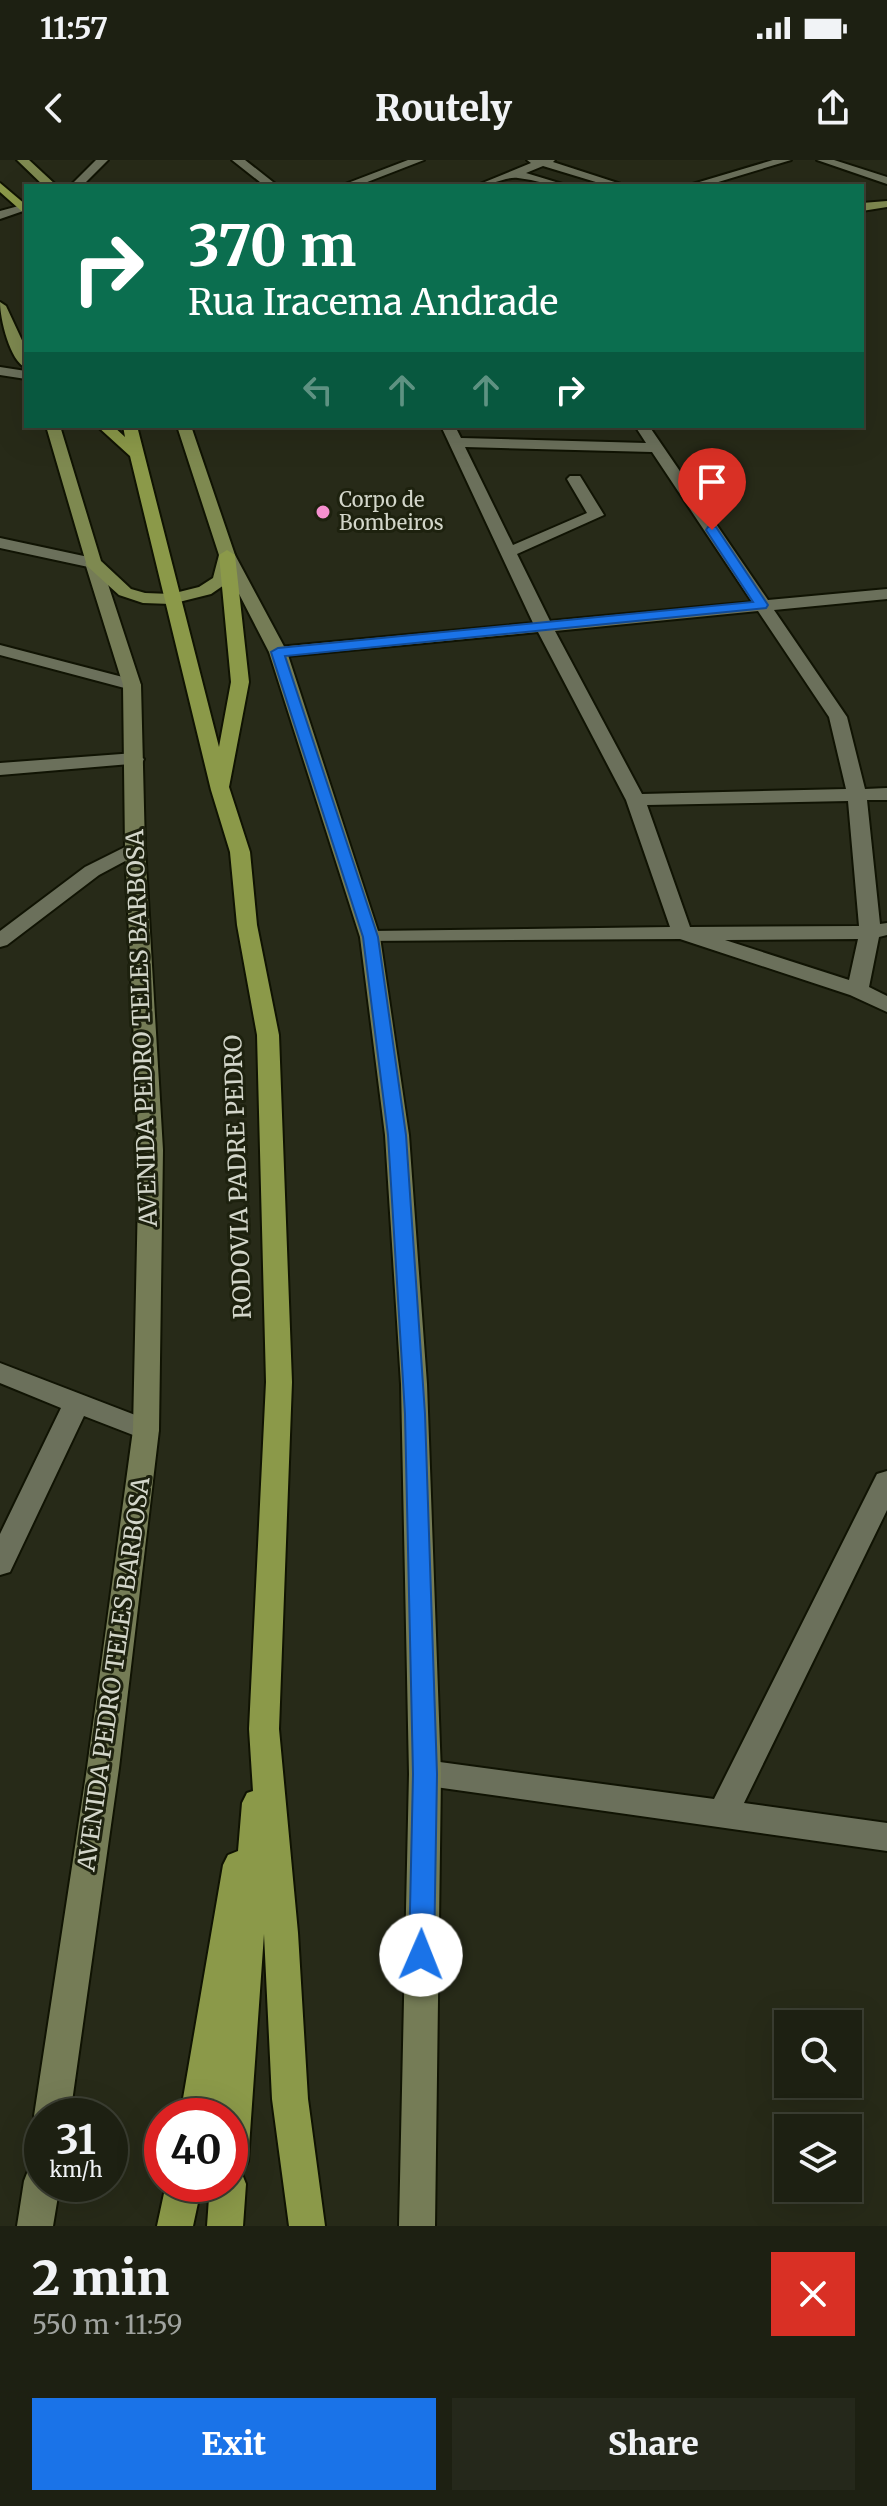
<!DOCTYPE html>
<html lang="en">
<head>
<meta charset="utf-8">
<style>
	body { margin:0; font-family:Merriweather,serif; background:#25281b; color:#f1f3f6; height:100vh; display:flex; flex-direction:column; font-size:30px; white-space:nowrap }
	* { box-sizing:border-box; margin:0 }
	p { font-size:26px; color:#a0a39f }
	.icon { flex:none; width:44px; height:44px; fill:none; stroke:currentColor; stroke-width:2; stroke-linecap:round; stroke-linejoin:round }
	.map { position:relative; height:2066px; overflow:hidden }
	.drawer { display:flex; flex-direction:column; background:#1d2012; flex:1 }
	.drawer>* { flex:none }
	.top-card { position:absolute; left:24px; top:24px; width:840px; height:244px; border-radius:0px; box-shadow:0 8px 32px #0002,0 0 0 2px #3b3e32; background:#0b6e4f; color:#fff; overflow:hidden }
	.tools { position:absolute; left:774px; top:1850px; display:grid; gap:16px }
	.tools a { display:grid; place-items:center; width:88px; height:88px; border-radius:0px; background:#1d2012; box-shadow:0 8px 32px #0002,0 0 0 2px #3b3e32; font-size:40px }
	.speed { position:absolute; left:24px; top:1938px; display:flex; gap:16px; font-size:40px; font-weight:700; text-align:center }
	.speed>* { display:grid; place-content:center; width:104px; height:104px; border-radius:50%; background:#1d2012; box-shadow:0 8px 32px #0002,0 0 0 2px #3b3e32; line-height:1 }
	.speed small { font-size:20px; font-weight:400 }
	.speed .limit { border:12px solid #d22; background:#fff; color:#111 }
	.pin { position:absolute; display:grid; place-items:center; width:68px; height:68px; color:#fff; margin:-82px -34px; border-radius:50% 50% 50% 0; rotate:-45deg; box-shadow:0 0 8px #0007 }
	.pin .icon { rotate:45deg }
	.me { position:absolute; width:88px; margin:-44px; rotate:1deg; stroke-linejoin:round; filter:drop-shadow(0 0 6px #0008) }
	.turn { display:flex; align-items:center; gap:28px; height:168px; padding:0 32px; font-size:36px }
	.turn .icon { width:104px; height:104px; stroke-width:2.5 }
	.turn b { display:block; font-size:56px; line-height:68px }
	.lanes { display:flex; align-items:center; height:76px; padding:0 32px; background:#0003; justify-content:center; gap:40px; direction:ltr }
	.lanes .off { opacity:.35 }
	.round { display:grid; place-items:center; flex:none; width:84px; height:84px; border-radius:0px; background:#25281b }
	.headline { display:flex; align-items:center; justify-content:space-between; height:136px; padding:0 32px }
	h1 { font-size:48px; font-weight:800; line-height:60px }
	.action { display:flex; gap:16px; margin-top:auto; padding:16px 32px }
	.action a { flex:1; height:92px; border-radius:0px; background:#1a73e8; color:#fff; font-size:32px; font-weight:800; line-height:92px; text-align:center }
	.action a+a { background:#25281b; color:#f1f3f6 }
	.status { display:flex; justify-content:space-between; align-items:center; height:56px; padding:0 40px; background:#1d2012; direction:ltr }
	.status svg { height:22px; fill:currentColor }
	header { display:flex; justify-content:space-between; align-items:center; height:104px; padding:0 32px; background:#1d2012; font-size:36px; font-weight:800 }
	.map>svg:first-child { display:block }
	.lines { fill:none; stroke-linecap:round; stroke-linejoin:round }
	.street-casing { stroke:#101303; stroke-width:4 }
	.secondary-casing { stroke:#101303; stroke-width:4 }
	.primary-casing { stroke:#101303; stroke-width:4 }
	.highway-casing { stroke:#101303; stroke-width:4 }
	.street { fill:#6b705b; fill-rule:evenodd }
	.secondary { fill:#757c56; fill-rule:evenodd }
	.primary { fill:#7e8950; fill-rule:evenodd }
	.highway { fill:#8b9949; fill-rule:evenodd }
	.route { fill:#1a73e8; stroke:#114b97; stroke-width:2 }
	.poi-dot { fill:#f690cf; stroke:#1d210e; stroke-width:3 }
	.labels { text-anchor:middle; stroke-width:6; stroke-linejoin:round; paint-order:stroke }
	.far-poi-label { font-size:20px; fill:#d3d6ca; stroke:#1d210e; text-anchor:start }
	.street-label { font-size:24px; fill:#d3d6ca; stroke:#1d210e }
</style>
</head>
<body>
<div class="status"><b>11:57</b><svg viewBox="0 0 49 12"><path d="M0 12V9h3v3zM5 12V6h3v6zM10 12V3h3v9zM15 12V0h3v12zM26 1h20v11H26zM47 4h2v5h-2z"/></svg></div>
<header><svg class="icon" aria-label="back" viewBox="0 0 24 24"><path d="M15 5l-7 7 7 7"/></svg>Routely<svg class="icon" aria-label="share" viewBox="0 0 24 24"><path d="M12 15V3M7 8l5-5 5 5M5 13v7h14v-7"/></svg></header>
<div class="map">
<svg width="887" height="2066" viewBox="0 0 887 2066">
	<rect width="100%" height="100%" fill="#272a18"/>
	<g class="lines">
		<defs>
			<path id="street" d="M 96,0 L 108,0 L 82,26 L 70,26 Z
				M 232,0 L 245,0 L 278,26 L 265,26 Z
				M 408,0 L 424,0 L 357,26 L 340,26 Z
				M 527,0 L 555,0 L 553,2 L 627,26 L 609,26 L 543,6 L 526,13 L 569,26 C 551,26 536,20 518,18 C 507,16 490,26 475,26 L 531,3 Z
				M 773,0 L 791,0 L 705,26 L 686,26 Z
				M 817,0 L 834,0 L 887,17 L 887,24 Z
				M 26,44 L 26,50 L 0,59 L 0,51 Z
				M 0,207 L 26,211 L 26,219 L 0,215 Z
				M 441,266 L 455,266 L 461,278 L 646,283 L 635,266 L 649,266 L 768,440 L 887,429 L 887,439 L 774,450 L 847,557 L 865,629 L 887,628 L 887,640 L 867,640 L 880,764 L 887,763 L 887,775 L 879,777 L 869,827 L 887,836 L 887,852 L 850,835 L 680,779 L 363,781 L 360,777 L 363,773 L 370,771 L 670,767 L 626,640 L 538,472 L 278,497 L 269,492 L 278,487 L 533,463 ZM 465,287 L 652,292 L 752,442 L 550,461 L 517,394 L 604,355 L 580,316 L 570,316 L 567,319 L 587,353 L 513,385 ZM 758,451 L 829,557 L 846,629 L 642,634 L 555,471 ZM 848,641 L 859,766 L 690,767 L 647,645 ZM 858,779 L 849,820 L 725,780 Z
				M 0,378 L 93,398 L 101,403 L 93,408 L 0,388 Z
				M 0,485 L 138,521 L 141,525 L 132,530 L 0,495 Z
				M 135,593 L 144,599 L 142,603 L 0,615 L 0,603 Z
				M 135,682 L 142,684 L 145,688 L 142,692 L 99,715 L 7,785 L 0,787 L 0,771 L 85,707 Z
				M 0,1203 L 156,1263 L 159,1270 L 156,1277 L 146,1280 L 84,1256 L 10,1412 L 0,1415 L 0,1374 L 61,1248 L 0,1223 Z
				M 887,1311 L 887,1350 L 744,1643 L 887,1663 L 887,1691 L 414,1624 L 409,1614 L 414,1604 L 425,1600 L 714,1639 L 873,1322 L 877,1314 Z"/>
			<path id="secondary" d="M 227,390 L 235,395 L 287,492 L 380,777 L 409,975 L 427,1224 L 441,1614 L 435,2066 L 399,2066 L 409,1614 L 401,1224 L 385,975 L 360,777 L 269,492 L 219,395 Z
				M 93,398 L 101,403 L 141,525 L 145,688 L 163,990 L 159,1270 L 119,1608 L 70,1956 L 42,1956 L 42,1969 L 34,1956 L 87,1608 L 133,1270 L 139,990 L 125,688 L 123,525 L 85,403 Z
				M 42,2003 L 42,2024 L 60,2024 L 53,2066 L 17,2066 L 24,2021 L 29,2008 Z"/>
			<path id="primary" d="M 17,0 L 29,0 L 57,26 L 44,26 Z
				M 887,41 L 887,47 L 862,51 L 862,43 Z
				M 0,142 L 6,146 L 26,189 L 26,208 C 10,201 0,159 0,142 Z
				M 46,266 L 60,266 L 101,401 L 131,429 L 145,433 L 171,434 L 199,427 L 213,418 L 219,395 L 177,266 L 191,266 L 235,395 L 227,423 L 211,434 L 171,444 L 143,443 L 119,435 L 87,406 Z"/>
			<path id="highway" d="M 0,23 L 26,45 L 26,55 L 0,32 Z
				M 97,266 L 113,266 L 125,277 L 123,266 L 137,266 L 219,587 L 231,522 L 219,395 L 227,390 L 235,395 L 249,522 L 229,627 L 250,692 L 257,765 L 279,875 L 292,1222 L 279,1569 L 298,1773 L 308,1939 L 325,2066 L 289,2066 L 272,1939 L 264,1774 L 248,2001 L 242,2014 L 246,2024 L 243,2066 L 207,2066 L 210,2024 L 230,2024 L 230,1956 L 180,1956 L 223,1705 L 228,1695 L 238,1691 L 242,1643 L 247,1633 L 253,1631 L 249,1569 L 266,1222 L 257,875 L 237,765 L 230,692 L 211,630 L 130,296 Z
				M 166,2024 L 202,2024 L 193,2066 L 157,2066 Z"/>
		</defs>
		<use href="#street" class="street-casing"/>
		<use href="#secondary" class="secondary-casing"/>
		<use href="#primary" class="primary-casing"/>
		<use href="#highway" class="highway-casing"/>
		<use href="#street" class="street"/>
		<use href="#secondary" class="secondary"/>
		<use href="#primary" class="primary"/>
		<use href="#highway" class="highway"/>
	</g>
	<path class="route" d="M 708,367 L 716,367 L 768,445 L 766,448 L 285,496 L 378,777 L 406,975 L 425,1254 L 437,1614 L 434,1795 L 430,1803 L 421,1807 L 412,1803 L 409,1795 L 413,1614 L 405,1254 L 388,975 L 363,777 L 271,492 L 278,488 L 753,442 L 706,370 Z"/>
	<circle class="poi-dot" cx="323" cy="352" r="8"/>
	<g class="labels">
		<g class="far-poi-label">
			<text x="339" y="347">Corpo de<tspan x="339" dy="23">Bombeiros</tspan></text>
		</g>
		<g class="street-label">
			<text transform="translate(142 868) rotate(-92)" y="8">AVENIDA PEDRO TELES BARBOSA</text>
			<text transform="translate(238 1017) rotate(-92)" y="8">RODOVIA PADRE PEDRO</text>
			<text transform="translate(114 1514) rotate(-82)" y="8">AVENIDA PEDRO TELES BARBOSA</text>
		</g>
	</g>
</svg>
<div class="tools">
<a><svg class="icon" aria-label="search" viewBox="0 0 24 24"><circle cx="10" cy="10" r="6"/><path d="M15 15l6 6"/></svg></a>
<a><svg class="icon" aria-label="layers" viewBox="0 0 24 24"><path d="M12 4l9 5-9 5-9-5zM3 14l9 5 9-5"/></svg></a>
</div>
<div class="speed"><div>31<small>km/h</small></div><div class="limit">40</div></div>
<div class="pin" style="left:712px;top:370px;background:#d93025"><svg class="icon" aria-label="arrive" viewBox="0 0 24 24"><path d="M6 21V4h12l-3 4 3 4H6"/></svg></div>
<svg class="me" style="left:421px;top:1795px" viewBox="-20 -20 40 40"><circle r="19" fill="#fff"/><path d="M0-13L10 11 0 6-10 11z" fill="#1a73e8"/></svg>
<div class="top-card">
<div class="turn"><svg class="icon" aria-label="right" viewBox="0 0 24 24"><path d="M7 20v-9h11M14 6l5 5-5 5"/></svg><div><b>370 m</b>Rua Iracema Andrade</div></div>
<div class="lanes"><svg class="icon off" aria-label="left" viewBox="0 0 24 24"><path d="M17 20v-9H6M10 6l-5 5 5 5"/></svg><svg class="icon off" aria-label="ahead" viewBox="0 0 24 24"><path d="M12 20V5M6 11l6-6 6 6"/></svg><svg class="icon off" aria-label="ahead" viewBox="0 0 24 24"><path d="M12 20V5M6 11l6-6 6 6"/></svg><svg class="icon" aria-label="right" viewBox="0 0 24 24"><path d="M7 20v-9h11M14 6l5 5-5 5"/></svg></div>
</div>
</div>
<section class="drawer">
<div class="headline"><div><h1>2 min</h1><p>550 m · 11:59</p></div><a class="round" style="background:#d93025;color:#fff"><svg class="icon" aria-label="close" viewBox="0 0 24 24"><path d="M6 6l12 12M18 6L6 18"/></svg></a></div>
<div class="action"><a>Exit</a><a>Share</a></div>
</section>
</body>
</html>
